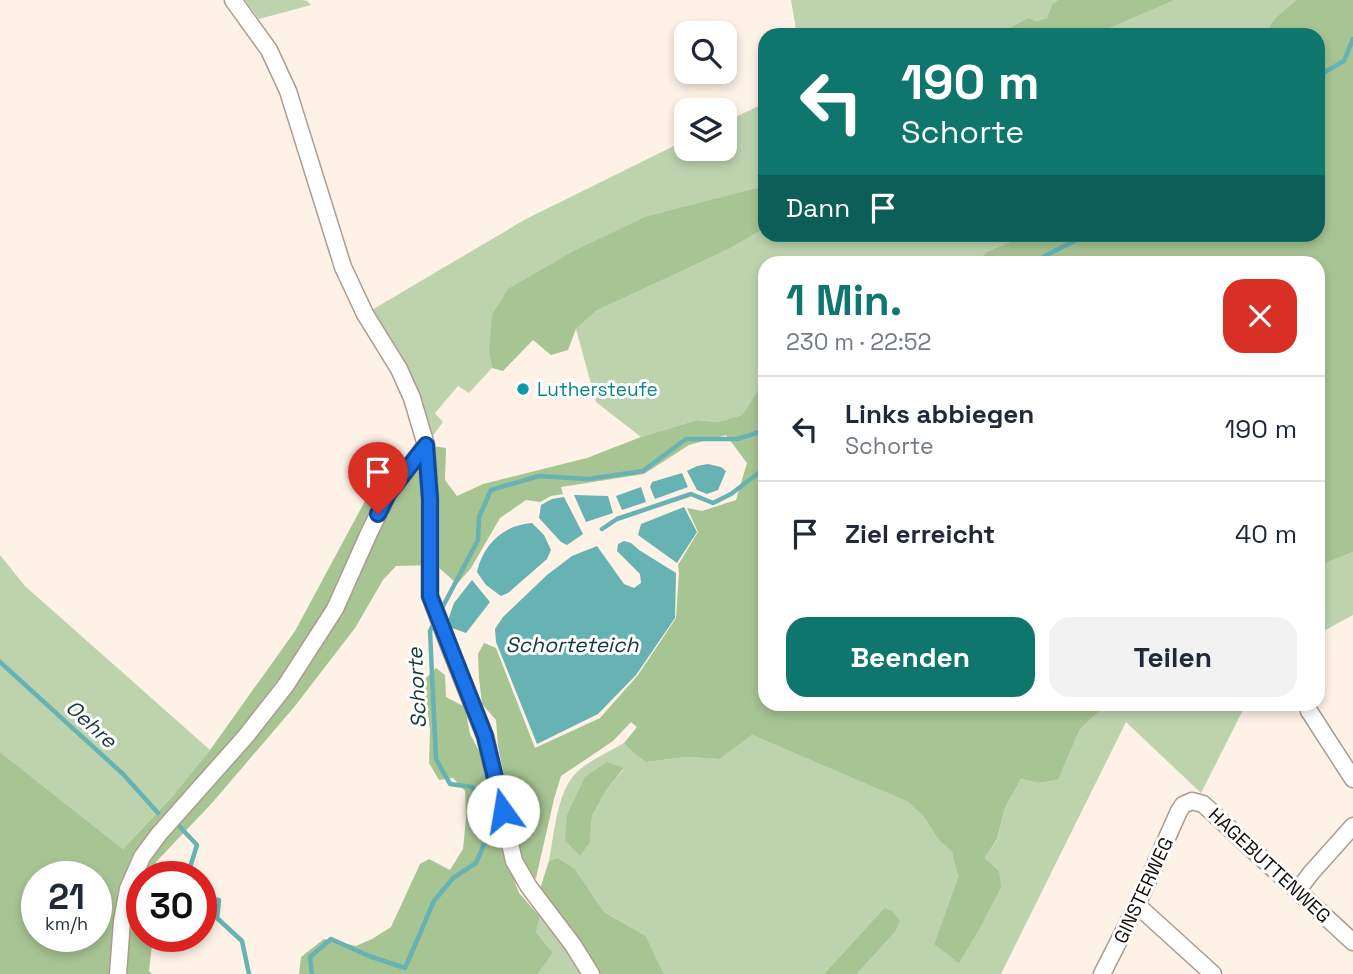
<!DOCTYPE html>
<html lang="de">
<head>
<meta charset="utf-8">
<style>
	body { margin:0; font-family:"Space Grotesk",sans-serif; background:#f2f2f3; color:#1f2937; height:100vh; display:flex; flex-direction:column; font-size:26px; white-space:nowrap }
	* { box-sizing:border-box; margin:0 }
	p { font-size:23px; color:#747a83 }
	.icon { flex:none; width:38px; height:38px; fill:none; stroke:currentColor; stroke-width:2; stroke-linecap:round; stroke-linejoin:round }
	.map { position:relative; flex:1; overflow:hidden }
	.side { position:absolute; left:758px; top:256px; width:567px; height:455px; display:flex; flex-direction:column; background:#fff; border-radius:21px; box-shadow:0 4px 10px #0003 }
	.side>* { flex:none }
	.banner { position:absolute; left:758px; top:28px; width:567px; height:214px; border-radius:21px; box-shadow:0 4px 10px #0003; background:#0f766e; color:#fff; overflow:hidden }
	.tools { position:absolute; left:674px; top:21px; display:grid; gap:14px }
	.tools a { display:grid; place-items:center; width:63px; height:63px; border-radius:14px; background:#fff; box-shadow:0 4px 10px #0003; font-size:35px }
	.speed { position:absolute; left:21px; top:861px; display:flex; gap:14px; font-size:35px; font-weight:700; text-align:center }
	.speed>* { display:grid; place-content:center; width:91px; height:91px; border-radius:50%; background:#fff; box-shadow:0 4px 10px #0003; line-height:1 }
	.speed small { font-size:18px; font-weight:400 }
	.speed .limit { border:10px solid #d22; background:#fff; color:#111 }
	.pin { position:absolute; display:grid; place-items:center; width:60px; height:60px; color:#fff; margin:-72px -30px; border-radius:50% 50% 50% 0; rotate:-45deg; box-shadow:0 0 7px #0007 }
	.pin .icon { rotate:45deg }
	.me { position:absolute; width:77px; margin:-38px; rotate:347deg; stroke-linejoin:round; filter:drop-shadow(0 0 5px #0008) }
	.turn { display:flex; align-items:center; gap:24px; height:147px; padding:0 28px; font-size:32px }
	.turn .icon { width:91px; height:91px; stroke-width:2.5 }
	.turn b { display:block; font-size:49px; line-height:60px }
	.then { display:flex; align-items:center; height:66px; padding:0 28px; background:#0003; gap:14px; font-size:26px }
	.round { display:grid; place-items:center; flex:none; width:74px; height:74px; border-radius:21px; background:#f2f2f3 }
	.headline { display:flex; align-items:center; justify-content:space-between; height:119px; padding:0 28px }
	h1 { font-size:42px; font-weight:700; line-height:52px; color:#0f766e }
	.cta { display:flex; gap:14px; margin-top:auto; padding:14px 28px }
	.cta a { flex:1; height:80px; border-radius:21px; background:#0f766e; color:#fff; font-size:28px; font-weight:700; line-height:80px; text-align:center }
	.cta a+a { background:#f2f2f3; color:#1f2937 }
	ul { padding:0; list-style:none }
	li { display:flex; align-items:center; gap:21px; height:105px; padding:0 28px; border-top:2px solid #e0e1e3 }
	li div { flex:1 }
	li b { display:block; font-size:26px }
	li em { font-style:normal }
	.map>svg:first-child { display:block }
	.green { fill:#bdd3ae; fill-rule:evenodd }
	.forest { fill:#a7c493; fill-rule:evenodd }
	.water { fill:#67b2b2 }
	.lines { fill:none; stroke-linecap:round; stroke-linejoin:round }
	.stream { stroke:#67b2b2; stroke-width:4.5 }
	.minor-casing { stroke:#ac9c90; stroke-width:19 }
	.minor { stroke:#fff; stroke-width:16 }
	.route-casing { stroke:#114b97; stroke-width:18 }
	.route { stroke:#1a73e8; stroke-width:12 }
	.culture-dot { fill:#0f9aa8; stroke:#fff; stroke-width:2.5 }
	.labels { text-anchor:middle; stroke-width:6; stroke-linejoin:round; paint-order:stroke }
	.culture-label { font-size:19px; fill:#0d838f; stroke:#fff; text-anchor:start }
	.street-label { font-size:19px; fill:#120d08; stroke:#fff }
	.water-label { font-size:21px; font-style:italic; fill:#133839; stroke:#fff }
</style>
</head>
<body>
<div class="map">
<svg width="1353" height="974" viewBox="0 0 1353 974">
	<rect width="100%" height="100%" fill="#fef1e6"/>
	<path class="green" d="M 245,0 L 302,0 L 307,1 L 311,5 L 259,19 Z
		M 791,0 L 1058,0 L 1052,4 L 1047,18 L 1037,21 L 1028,18 L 996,35 L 797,35 Z
		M 1175,0 L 1296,0 L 1274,19 L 1265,35 L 1094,35 Z
		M 765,103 L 765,183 L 760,187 L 716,199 L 489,351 L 492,368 L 469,393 L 458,386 L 435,413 L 443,422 L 426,445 L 365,314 L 526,219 L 686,140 L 686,149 L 724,149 L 725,122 Z
		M 765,228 L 765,234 L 1027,235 L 986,252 L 976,262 L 765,262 L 765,379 L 742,415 L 718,422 L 697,420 L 641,437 L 596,402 L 576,329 L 596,311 L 729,249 Z
		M 1353,552 L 1353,615 L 1318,634 L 1318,566 Z
		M 0,555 L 25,586 L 210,750 L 171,798 L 123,849 L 0,752 Z
		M 1112,704 L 1246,704 L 1201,793 L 1126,722 L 1001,974 L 857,974 L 895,932 L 884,908 L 824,974 L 664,974 L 646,936 L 604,912 L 575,869 L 558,858 L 549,861 C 554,835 557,790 577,772 C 590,760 609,752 624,743 L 633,753 L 646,762 L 686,757 L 720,759 L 752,735 L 910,802 L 924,817 L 938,839 L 952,852 L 958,877 L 934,944 L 999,871 L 985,858 L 997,840 L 1005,808 L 1021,779 L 1038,783 L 1058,780 L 1080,729 L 1104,707 ZM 607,762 L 624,769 L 607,789 L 592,816 L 590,843 L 580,856 Z
		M 540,917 L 566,947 L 583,974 L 538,974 L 553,953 L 536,932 Z"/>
	<path class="forest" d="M 1058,0 L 1175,0 L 1094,35 L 996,35 L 1028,18 L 1037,21 L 1047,18 L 1052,4 Z
		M 1296,0 L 1353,0 L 1353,552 L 1318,566 L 1318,262 L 976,262 L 986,252 L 1027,235 L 1318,234 L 1318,35 L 1265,35 L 1274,19 Z
		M 765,183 L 765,228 L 729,249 L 596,311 L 576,329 L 568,350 L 551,355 L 533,340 L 503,371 L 492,368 L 489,351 L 492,315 L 508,289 L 572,252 L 645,217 L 760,187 Z
		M 765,379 L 765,704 L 1111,704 L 1104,707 L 1080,729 L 1058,780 L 1038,783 L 1021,779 L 1005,808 L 997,839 L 985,858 L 999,871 L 1001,887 L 982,924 L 959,963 L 934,944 L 958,877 L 952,852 L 938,839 L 924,817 L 909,802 L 752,735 L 720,759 L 686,757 L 646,762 L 633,753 L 624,743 L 637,727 L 631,722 L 613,741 L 561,776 L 554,799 L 536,878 L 528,877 L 517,843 L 498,746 L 496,720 L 482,704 L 479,678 L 478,654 L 484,643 L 496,648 L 535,748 L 600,718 L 638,675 L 676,618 L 679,573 L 678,565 L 698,532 L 687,508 L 702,511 L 736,500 L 747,463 L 726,435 L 689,445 L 644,474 L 561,487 L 563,494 L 551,496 L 540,502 L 526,500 L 500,518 L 471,568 L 457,584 L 436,565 L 396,566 L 383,580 L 355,628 L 295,706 L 212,803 L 156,862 L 154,877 L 142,877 L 142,936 L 153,936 L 149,971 L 152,974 L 0,974 L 0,752 L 123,849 L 171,798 L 210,750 L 295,631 L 365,501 L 388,494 L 426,445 L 446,448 L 445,480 L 457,496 L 483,484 L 587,458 L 641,437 L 697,420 L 718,422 L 742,415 ZM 37,877 L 96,877 L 96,936 L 37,936 Z
		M 436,668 L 445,675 L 446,697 L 465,707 L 470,734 L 480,753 L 494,796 L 500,841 L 510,868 L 519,893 L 540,917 L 536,932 L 553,953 L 538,974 L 299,974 L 301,957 L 324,939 L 356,946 L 372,939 L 391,927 L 420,864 L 429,859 L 450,870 L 463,849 L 466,818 L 465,791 L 453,778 L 439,780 L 429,763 L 430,729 L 423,681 Z
		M 607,762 L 624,768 L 607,789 L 592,816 L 590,843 L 580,856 L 565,840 L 567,815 L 585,777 Z
		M 558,858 L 575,869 L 604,912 L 646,936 L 664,974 L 599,974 L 540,889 L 549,861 Z
		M 884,908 L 892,911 L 900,921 L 895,932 L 857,974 L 824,974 Z"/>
	<path class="water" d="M 708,464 L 721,467 L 726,471 L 718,490 L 707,494 L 697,490 L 687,471 L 697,466 Z
		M 682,473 L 688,487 L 655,499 L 650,487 L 652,482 Z
		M 641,487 L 646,502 L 622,510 L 616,496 Z
		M 574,495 L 608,496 L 613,513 L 586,522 Z
		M 564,497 L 583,534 L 567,545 L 561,542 L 539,518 L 541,505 L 552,499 Z
		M 684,507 L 697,532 L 677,563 L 638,535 L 641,524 Z
		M 532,523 L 544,535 L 551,550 L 547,559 L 508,593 L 501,596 L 486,585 L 477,572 C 483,545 503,525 532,523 Z
		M 624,541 L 631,543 L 639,550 L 676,573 L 675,618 L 636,675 L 598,714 L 537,744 L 496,642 L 495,629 L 503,617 L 547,575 L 572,556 L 597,546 L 624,584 L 634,588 L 641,583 L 640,574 L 617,551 L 618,544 Z
		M 472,580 L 490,602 L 466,633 L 452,628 L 447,623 L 454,603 Z"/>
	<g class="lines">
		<path class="stream" d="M 1318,76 L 1344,61 L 1353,39
			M 1033,262 L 1088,234
			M 602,529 L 617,519 L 691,494 L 713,503 L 731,494 L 765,468
			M 441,610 L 478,540 L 479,517 L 491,490 L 539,476 L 588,479 L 643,471 L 686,439 L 737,439 L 763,431 L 765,427
			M 0,662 L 123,774 L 158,813
			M 180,827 L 197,845 L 187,877
			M 201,898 L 219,900 L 217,918 L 242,941 L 249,974
			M 312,974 L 310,957 L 331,939 L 369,956 L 405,968 L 434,901 L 453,878 L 476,863 L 485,842 L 484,802 L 472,787 L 450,784 L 436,759 L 430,631 L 435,621"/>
		<defs>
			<path id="minor" d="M 233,0 L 269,50 L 288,91 L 343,267 L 365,314 L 399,369 L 412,398 L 426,445 L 430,499 L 430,596 L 449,646 L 485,736 L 514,861 L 529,887 L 573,945 L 591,974
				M 1309,711 L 1353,779
				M 1298,890 L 1311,873 L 1353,826
				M 1137,905 L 1213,974
				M 118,974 L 122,921 L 128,889 L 142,857 L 159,834 L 246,736 L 286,685 L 335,609 L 369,533 L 388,494 L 426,445
				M 1102,974 L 1137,905 L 1179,811 L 1183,805 L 1192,801 L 1203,804 L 1353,942"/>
		</defs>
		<use href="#minor" class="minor-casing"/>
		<use href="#minor" class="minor"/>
	</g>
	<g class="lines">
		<defs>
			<path id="route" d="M 378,514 L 388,494 L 426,445 L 430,499 L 430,596 L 485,736 L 503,811"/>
		</defs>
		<use href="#route" class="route-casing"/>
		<use href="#route" class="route"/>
	</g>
	<circle class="culture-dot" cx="523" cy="389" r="7"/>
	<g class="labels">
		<g class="culture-label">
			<text x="537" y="396">Luthersteufe</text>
		</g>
		<g class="street-label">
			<text transform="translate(1270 865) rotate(43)" y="7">HAGEBUTTENWEG</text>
			<text transform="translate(1143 890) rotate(-65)" y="7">GINSTERWEG</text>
		</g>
		<g class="water-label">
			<text x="572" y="652">Schorteteich</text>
			<text transform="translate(417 688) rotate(-93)" y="7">Schorte</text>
			<text transform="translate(91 724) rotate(42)" y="7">Oehre</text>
		</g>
	</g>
</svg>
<div class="tools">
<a><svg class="icon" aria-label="search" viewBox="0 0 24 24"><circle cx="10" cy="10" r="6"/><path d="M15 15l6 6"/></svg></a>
<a><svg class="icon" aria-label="layers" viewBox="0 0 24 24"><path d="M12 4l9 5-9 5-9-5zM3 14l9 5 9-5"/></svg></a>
</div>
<div class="speed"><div>21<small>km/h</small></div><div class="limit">30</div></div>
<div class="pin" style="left:378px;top:514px;background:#d93025"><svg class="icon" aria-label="arrive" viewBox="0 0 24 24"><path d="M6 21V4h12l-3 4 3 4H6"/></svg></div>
<svg class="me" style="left:503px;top:811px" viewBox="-20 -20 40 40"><circle r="19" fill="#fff"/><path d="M0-13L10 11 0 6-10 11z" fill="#1a73e8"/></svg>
<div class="banner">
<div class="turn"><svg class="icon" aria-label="left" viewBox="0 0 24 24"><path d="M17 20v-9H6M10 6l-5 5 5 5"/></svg><div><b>190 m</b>Schorte</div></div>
<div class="then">Dann<svg class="icon" aria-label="arrive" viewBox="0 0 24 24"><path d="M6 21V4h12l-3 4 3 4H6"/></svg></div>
</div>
<section class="side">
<div class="headline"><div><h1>1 Min.</h1><p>230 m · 22:52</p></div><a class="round" style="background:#d93025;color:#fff"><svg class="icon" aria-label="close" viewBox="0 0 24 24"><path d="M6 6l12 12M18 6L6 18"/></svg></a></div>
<ul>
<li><svg class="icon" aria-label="left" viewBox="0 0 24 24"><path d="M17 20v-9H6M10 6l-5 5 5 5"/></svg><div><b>Links abbiegen</b><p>Schorte</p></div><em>190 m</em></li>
<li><svg class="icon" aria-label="arrive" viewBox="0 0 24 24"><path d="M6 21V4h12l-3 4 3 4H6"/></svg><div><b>Ziel erreicht</b></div><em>40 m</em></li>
</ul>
<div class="cta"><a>Beenden</a><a>Teilen</a></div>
</section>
</div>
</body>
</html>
